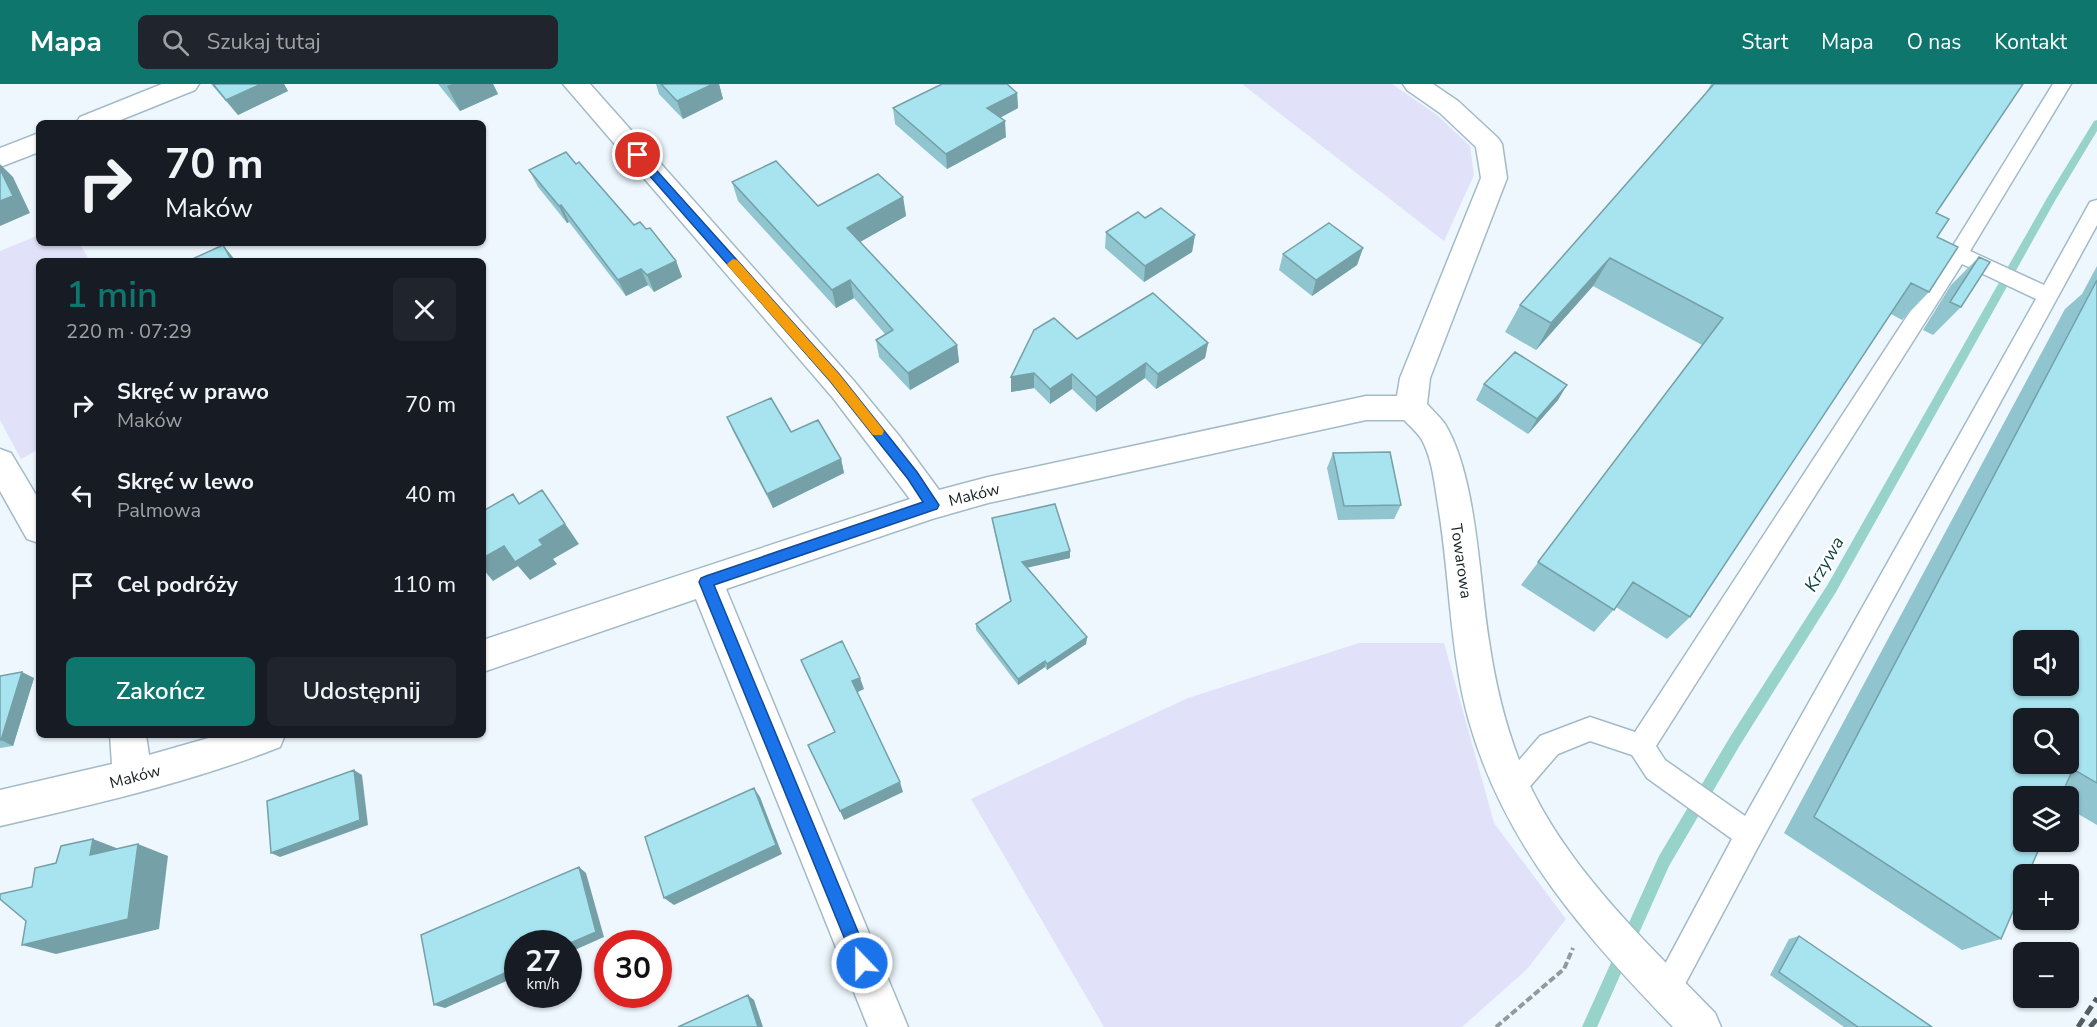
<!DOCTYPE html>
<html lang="pl">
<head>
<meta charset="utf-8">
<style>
	body { margin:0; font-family:"Nunito Sans",sans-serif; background:#20242c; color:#f1f3f6; height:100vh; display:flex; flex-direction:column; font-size:22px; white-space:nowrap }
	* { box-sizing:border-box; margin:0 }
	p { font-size:20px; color:#9ea1a6 }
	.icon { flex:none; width:33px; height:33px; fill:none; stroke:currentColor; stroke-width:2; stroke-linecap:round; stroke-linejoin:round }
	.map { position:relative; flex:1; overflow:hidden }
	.side { position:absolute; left:36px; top:174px; width:450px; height:480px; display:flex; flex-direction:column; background:#171b24; border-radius:9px; box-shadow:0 2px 4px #0004 }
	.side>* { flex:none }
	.guide { position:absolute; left:36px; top:36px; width:450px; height:126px; border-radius:9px; box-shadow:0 2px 4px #0004; background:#171b24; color:#f1f3f6; overflow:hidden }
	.tools { position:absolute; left:2013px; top:546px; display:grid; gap:12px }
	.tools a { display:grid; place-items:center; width:66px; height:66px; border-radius:9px; background:#171b24; box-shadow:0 2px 4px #0004; font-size:30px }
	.speed { position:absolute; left:504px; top:846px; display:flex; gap:12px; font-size:30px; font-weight:700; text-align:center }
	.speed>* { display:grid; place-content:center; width:78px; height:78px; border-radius:50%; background:#171b24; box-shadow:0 2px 4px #0004; line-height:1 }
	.speed small { font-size:15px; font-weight:400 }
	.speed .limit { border:9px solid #d22; background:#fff; color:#111 }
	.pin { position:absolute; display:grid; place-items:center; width:51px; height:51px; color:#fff; margin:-26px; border:3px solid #fff; border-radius:50%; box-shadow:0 2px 6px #0007 }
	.me { position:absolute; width:66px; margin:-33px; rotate:338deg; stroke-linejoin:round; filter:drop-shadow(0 0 4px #0008) }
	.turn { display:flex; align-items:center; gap:21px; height:126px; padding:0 30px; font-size:27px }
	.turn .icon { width:78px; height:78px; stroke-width:2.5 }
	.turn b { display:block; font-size:42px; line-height:51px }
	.round { display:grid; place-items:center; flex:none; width:63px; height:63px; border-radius:9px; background:#20242c }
	.head { display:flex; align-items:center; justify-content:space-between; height:102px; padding:0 30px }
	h1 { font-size:36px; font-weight:600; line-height:45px; color:#0f766e }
	.action { display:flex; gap:12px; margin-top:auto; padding:12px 30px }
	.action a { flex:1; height:69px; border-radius:9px; background:#0f766e; color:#fff; font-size:24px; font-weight:600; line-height:69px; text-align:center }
	.action a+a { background:#20242c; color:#f1f3f6 }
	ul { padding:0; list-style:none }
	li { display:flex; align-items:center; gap:18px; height:90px; padding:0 30px }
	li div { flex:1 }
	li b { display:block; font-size:22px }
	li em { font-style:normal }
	header { display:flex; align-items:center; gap:36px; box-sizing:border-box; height:84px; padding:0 30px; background:#0f766e; color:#fff }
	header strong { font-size:28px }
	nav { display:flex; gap:33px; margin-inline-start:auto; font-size:21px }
	.search { width:420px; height:54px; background:#20242c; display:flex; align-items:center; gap:15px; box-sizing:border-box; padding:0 21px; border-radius:9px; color:#9ea1a6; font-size:22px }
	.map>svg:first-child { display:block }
	.green { fill:#e1e1f9 }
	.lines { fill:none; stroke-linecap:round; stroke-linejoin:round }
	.stream { fill:#97d3cb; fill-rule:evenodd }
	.lane-casing { stroke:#a3bac8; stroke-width:3 }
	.street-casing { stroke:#a3bac8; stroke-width:3 }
	.path { stroke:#909a9f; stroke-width:4; stroke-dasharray:7 3; stroke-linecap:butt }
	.lane { fill:#fff; fill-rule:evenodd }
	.street { fill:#fff; fill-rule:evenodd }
	.rail { stroke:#525c61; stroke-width:5; stroke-dasharray:10 5; stroke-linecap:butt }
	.wall { fill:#90c4ce }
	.shaded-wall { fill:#75a0a7 }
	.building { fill:#a7e4ef; stroke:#75a0a7; stroke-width:1.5; fill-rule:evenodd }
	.route { fill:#1a73e8; stroke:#114b97; stroke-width:1.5 }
	.slow { fill:#f59e0b }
	.labels { text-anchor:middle; stroke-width:4.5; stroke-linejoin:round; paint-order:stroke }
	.street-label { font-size:16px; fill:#161f24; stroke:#fff }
	.water-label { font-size:18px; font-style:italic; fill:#0d443e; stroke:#fff }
</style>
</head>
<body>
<header>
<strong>Mapa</strong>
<div class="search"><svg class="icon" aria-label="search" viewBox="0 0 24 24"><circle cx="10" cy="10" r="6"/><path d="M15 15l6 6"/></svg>Szukaj tutaj</div>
<nav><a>Start</a><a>Mapa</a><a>O nas</a><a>Kontakt</a></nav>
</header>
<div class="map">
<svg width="2097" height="943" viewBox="0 0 2097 943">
	<rect width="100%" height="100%" fill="#edf7fd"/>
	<path class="green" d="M 1242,0 L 1392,0 L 1437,31 L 1470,62 L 1474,91 L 1444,157 Z
		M 39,151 L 39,159 L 79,159 L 90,177 L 39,177 L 39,365 L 21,375 L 0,336 L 0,167 Z
		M 1359,559 L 1444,559 L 1494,739 L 1566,835 L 1527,885 L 1462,943 L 1104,943 L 971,715 L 1188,614 Z"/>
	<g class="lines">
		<path class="stream" d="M 2097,36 L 2097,47 L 2056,115 L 1836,508 L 1740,661 L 1669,782 L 1597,943 L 1582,943 L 1659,772 L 1730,653 L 1828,500 L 2047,114 L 2094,37 Z"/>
		<defs>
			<path id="lane" d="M 2053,0 L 2071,0 L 1970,167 L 2044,201 L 2090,118 L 2097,116 L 2097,141 L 1759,761 L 1676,917 L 1666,922 L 1656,917 L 1651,907 L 1656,897 L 1732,755 L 1647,694 L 1632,671 L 1590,657 L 1558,670 L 1520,714 L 1511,718 L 1502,714 L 1498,705 L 1502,696 L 1540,652 L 1590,633 L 1635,648 L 1951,165 ZM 1962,180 L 2036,215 L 1745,732 L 1665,676 L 1656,662 Z"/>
			<path id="street" d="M 162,0 L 199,0 L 195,6 L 113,39 L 76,39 L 80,33 Z
				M 563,0 L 590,0 L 854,297 L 900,353 L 939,406 L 988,393 L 1366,312 L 1397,312 L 1400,294 L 1481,94 L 1476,63 L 1440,29 L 1407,6 L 1403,0 L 1433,0 L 1458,17 L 1498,54 L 1502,60 L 1507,94 L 1430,294 L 1427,320 C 1433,327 1440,333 1445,340 C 1477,393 1479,496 1489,557 C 1495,598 1504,637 1519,676 C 1555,773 1644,856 1715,929 L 1721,943 L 1673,943 C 1585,851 1505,763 1469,637 C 1450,569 1450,496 1439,427 C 1435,404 1433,376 1422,356 C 1418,349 1410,342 1404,336 L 1366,336 L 988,419 L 932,435 L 726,505 L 908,943 L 868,943 L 696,515 L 483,588 L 483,556 L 910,415 L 833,314 Z
				M 39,49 L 39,68 L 0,83 L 0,64 Z
				M 0,365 L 11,369 L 39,416 L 39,459 L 27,455 L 0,407 Z
				M 110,651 L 146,651 L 149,671 L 219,651 L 285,651 L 280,663 C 189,699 95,720 0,742 L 0,706 L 112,680 Z"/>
		</defs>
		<use href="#lane" class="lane-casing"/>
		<use href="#street" class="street-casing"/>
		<path class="path" d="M 1496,943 L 1564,885 L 1573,864"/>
		<use href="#lane" class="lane"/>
		<use href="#street" class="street"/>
		<path class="rail" d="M 2078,943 L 2097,914
			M 2090,943 L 2097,935"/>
	</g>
	<path class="wall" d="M 211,0 L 284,0 L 288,7 L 238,31 Z
		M 438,0 L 493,0 L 498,10 L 460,27 Z
		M 656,0 L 719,0 L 723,15 L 683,35 L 659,10 Z
		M 1711,0 L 2023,0 L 1936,129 L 1937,153 L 1929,208 L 1902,236 L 1891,230 L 1690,533 L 1667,555 L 1616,523 L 1594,548 L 1521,501 L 1702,261 L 1593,202 L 1536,266 L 1505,248 L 1520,221 L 1706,9 Z
		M 1017,9 L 1018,24 L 1000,34 L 1006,53 L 947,85 L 895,40 L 893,24 Z
		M 576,80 L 634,141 L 646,145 L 676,177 L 682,193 L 654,208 L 648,201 L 626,212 L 569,138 L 567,139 L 538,103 L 529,86 Z
		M 732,98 L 818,122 L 903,113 L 906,132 L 860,158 L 957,261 L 959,278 L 910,306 L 879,273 L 876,256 L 885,250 L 854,214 L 836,224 L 738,117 Z
		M 1106,148 L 1195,151 L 1192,168 L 1144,198 L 1105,164 Z
		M 1363,164 L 1357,181 L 1312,212 L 1279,186 L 1283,170 Z
		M 1979,173 L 1961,223 L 1933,251 L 1923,246 L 1951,201 Z
		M 2097,182 L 2097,741 L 2068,724 L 2068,712 L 2024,712 L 2001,855 L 1962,866 L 1784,749 L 2065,225 L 2082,210 Z
		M 1077,255 L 1208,259 L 1205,274 L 1156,305 L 1145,294 L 1096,328 L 1072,305 L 1050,320 L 1034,304 L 1011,308 L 1011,293 Z
		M 1484,300 L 1558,316 L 1528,350 L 1476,316 Z
		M 727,333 L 791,348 L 841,375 L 844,389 L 773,424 L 733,347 Z
		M 1333,369 L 1401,421 L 1394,435 L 1338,436 L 1327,384 Z
		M 992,434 L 1070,474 L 1027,483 L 1087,553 L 1086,560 L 1047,586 L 1045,583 L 1018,601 L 976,546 L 976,540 L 1010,517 L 993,441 Z
		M 0,592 L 34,594 L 13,662 L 0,664 Z
		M 1799,852 L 1932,943 L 1844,943 L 1770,891 L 1789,855 Z"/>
	<path class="shaded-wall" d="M 261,0 L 284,0 L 288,7 L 238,31 L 226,16 Z
		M 452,0 L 493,0 L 498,10 L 460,27 L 447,2 Z
		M 713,0 L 719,0 L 723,15 L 683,35 L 677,17 Z
		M 1017,9 L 1018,24 L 988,40 L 987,24 Z
		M 1005,37 L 1006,53 L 947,85 L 946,70 Z
		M 0,80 L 13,93 L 30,129 L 0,142 Z
		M 903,113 L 906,132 L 851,163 L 847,144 Z
		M 561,121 L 569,138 L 567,139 L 559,122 Z
		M 1195,151 L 1192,168 L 1144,198 L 1145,182 Z
		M 223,161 L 236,177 L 232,177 Z
		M 1363,164 L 1357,181 L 1312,212 L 1316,196 Z
		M 1610,174 L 1593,202 L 1536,266 L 1551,239 Z
		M 676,177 L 682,193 L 654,208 L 647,191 Z
		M 641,185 L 648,201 L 626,212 L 618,196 Z
		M 850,196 L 854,214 L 836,224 L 832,206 Z
		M 1208,259 L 1205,274 L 1156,305 L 1158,290 Z
		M 957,261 L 959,278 L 910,306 L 908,289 Z
		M 1146,279 L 1145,294 L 1096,328 L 1096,313 Z
		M 1034,289 L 1034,304 L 1011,308 L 1011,293 Z
		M 1072,290 L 1072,305 L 1050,320 L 1050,305 Z
		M 1567,301 L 1558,316 L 1528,350 L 1537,335 Z
		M 841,375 L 844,389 L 773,424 L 767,410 Z
		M 542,406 L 579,460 L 553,475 L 557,480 L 530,496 L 518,482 L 493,497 L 483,485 L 483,474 L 504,462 L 539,456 Z
		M 1070,467 L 1070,474 L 1022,485 L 1022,478 Z
		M 1087,553 L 1086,560 L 1047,586 L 1047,580 Z
		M 1045,577 L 1045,583 L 1018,601 L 1018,595 Z
		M 22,588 L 34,594 L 13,662 L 1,656 Z
		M 860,594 L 864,605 L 856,609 L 852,597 Z
		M 354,686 L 362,691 L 368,741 L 280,773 L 271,769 Z
		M 900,698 L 903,708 L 844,736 L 840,727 Z
		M 754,704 L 760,713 L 782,770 L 674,821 L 664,814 Z
		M 93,755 L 124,767 L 90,771 Z
		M 138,760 L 168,772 L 159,845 L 56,870 L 22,861 Z
		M 579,783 L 586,789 L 604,853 L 568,869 L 568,860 Z
		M 518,883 L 518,892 L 445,924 L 434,921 Z
		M 748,911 L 754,916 L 763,943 L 758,943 Z"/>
	<path class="building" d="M 213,0 L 261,0 L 226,16 Z
		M 661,0 L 713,0 L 677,17 Z
		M 942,0 L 1007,0 L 1017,9 L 987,24 L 1005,37 L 946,70 L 893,24 Z
		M 1714,0 L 2023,0 L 1936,129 L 1949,135 L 1937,153 L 1958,163 L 1929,208 L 1911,199 L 1690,533 L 1633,498 L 1614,526 L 1538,478 L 1723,234 L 1610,174 L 1551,239 L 1520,221 Z
		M 566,68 L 576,80 L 579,78 L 634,141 L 640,138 L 646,145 L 650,144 L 676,177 L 647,191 L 641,185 L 618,196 L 561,121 L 559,122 L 529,86 Z
		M 776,77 L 818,122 L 878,90 L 903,113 L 847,144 L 957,261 L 908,289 L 876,256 L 893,246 L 850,196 L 832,206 L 732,98 Z
		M 0,85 L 13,112 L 0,117 Z
		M 1161,124 L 1195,151 L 1145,182 L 1106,148 L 1138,128 L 1145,134 Z
		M 1329,139 L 1363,164 L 1316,196 L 1283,170 Z
		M 223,161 L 232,177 L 188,177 Z
		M 1979,173 L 1990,178 L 1961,223 L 1950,218 Z
		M 2097,196 L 2097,699 L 2073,685 L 2061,712 L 2024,712 L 2024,758 L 2042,758 L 2028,790 L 2024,790 L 2024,802 L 2001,855 L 1814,733 ZM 2024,556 L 2068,556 L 2068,602 L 2024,602 ZM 2024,634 L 2068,634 L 2068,680 L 2024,680 Z
		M 1153,209 L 1208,259 L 1158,290 L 1146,279 L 1096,313 L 1072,290 L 1050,305 L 1034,289 L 1011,293 L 1034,246 L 1054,234 L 1077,255 Z
		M 1515,268 L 1567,301 L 1537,335 L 1484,300 Z
		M 771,314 L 791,348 L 818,336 L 841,375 L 767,410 L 727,333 Z
		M 1390,368 L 1401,421 L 1344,422 L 1333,369 Z
		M 542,406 L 565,440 L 539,456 L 543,461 L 515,478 L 504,462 L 483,474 L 483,427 L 513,410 L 519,420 Z
		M 1055,420 L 1070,467 L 1022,478 L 1087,553 L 1047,580 L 1045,577 L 1018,595 L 976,540 L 1011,517 L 992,434 Z
		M 842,557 L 860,594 L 852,597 L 900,698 L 840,727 L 808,661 L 835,648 L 801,576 Z
		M 22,588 L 1,656 L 0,656 L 0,592 Z
		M 354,686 L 360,736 L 271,769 L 267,717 Z
		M 754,704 L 776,761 L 664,814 L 645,753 Z
		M 93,755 L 90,771 L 138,760 L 128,835 L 22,861 L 26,837 L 0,815 L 0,810 L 32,803 L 35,784 L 56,779 L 61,762 Z
		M 579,783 L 596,848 L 568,860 L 518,860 L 518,883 L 434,921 L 421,851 Z
		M 1799,852 L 1932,943 L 1858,943 L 1779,888 Z
		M 748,911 L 758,943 L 678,943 Z"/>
	<path class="route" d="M 638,67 L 641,69 L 839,290 L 917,388 L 939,421 L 937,425 L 714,501 L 871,879 L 868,885 L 862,888 L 857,885 L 699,498 L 701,494 L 706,492 L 923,418 L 908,395 L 830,297 L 634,74 L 632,71 Z"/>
	<path class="slow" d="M 733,175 L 737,176 L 839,290 L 882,344 L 884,347 L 882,351 L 873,351 L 830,297 L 729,183 L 727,180 Z"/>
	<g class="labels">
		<g class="street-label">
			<text transform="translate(974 410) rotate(-14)" y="6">Maków</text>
			<text transform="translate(1462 477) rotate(82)" y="6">Towarowa</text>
			<text transform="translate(135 692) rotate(-15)" y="6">Maków</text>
		</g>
		<g class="water-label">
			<text transform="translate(1824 480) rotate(-60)" y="6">Krzywa</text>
		</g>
	</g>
</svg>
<div class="tools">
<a><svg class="icon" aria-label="sound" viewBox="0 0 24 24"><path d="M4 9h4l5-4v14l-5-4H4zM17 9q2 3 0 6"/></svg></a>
<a><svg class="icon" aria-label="search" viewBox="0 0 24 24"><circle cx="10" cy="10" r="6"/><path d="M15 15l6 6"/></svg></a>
<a><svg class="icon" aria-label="layers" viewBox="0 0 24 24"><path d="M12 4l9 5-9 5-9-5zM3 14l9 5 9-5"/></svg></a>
<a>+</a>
<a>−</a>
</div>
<div class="speed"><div>27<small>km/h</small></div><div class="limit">30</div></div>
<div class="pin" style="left:638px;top:71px;background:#d93025"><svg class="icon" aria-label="arrive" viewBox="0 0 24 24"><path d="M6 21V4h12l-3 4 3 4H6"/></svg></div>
<svg class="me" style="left:862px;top:879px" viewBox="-20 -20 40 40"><circle r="17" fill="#1a73e8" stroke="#fff" stroke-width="3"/><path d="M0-11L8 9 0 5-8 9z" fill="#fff"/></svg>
<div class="guide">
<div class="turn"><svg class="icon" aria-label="right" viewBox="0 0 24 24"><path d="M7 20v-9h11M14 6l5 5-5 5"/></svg><div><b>70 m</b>Maków</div></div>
</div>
<section class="side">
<div class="head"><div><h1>1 min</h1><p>220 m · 07:29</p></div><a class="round"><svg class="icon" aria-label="close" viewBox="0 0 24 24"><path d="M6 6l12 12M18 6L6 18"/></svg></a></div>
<ul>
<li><svg class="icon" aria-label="right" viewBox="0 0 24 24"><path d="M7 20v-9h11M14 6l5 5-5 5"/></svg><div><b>Skręć w prawo</b><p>Maków</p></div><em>70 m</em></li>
<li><svg class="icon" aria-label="left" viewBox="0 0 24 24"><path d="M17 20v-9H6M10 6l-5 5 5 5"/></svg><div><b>Skręć w lewo</b><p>Palmowa</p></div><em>40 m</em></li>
<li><svg class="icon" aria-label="arrive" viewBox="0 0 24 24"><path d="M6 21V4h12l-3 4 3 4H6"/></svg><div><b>Cel podróży</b></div><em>110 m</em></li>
</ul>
<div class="action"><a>Zakończ</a><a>Udostępnij</a></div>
</section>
</div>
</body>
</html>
